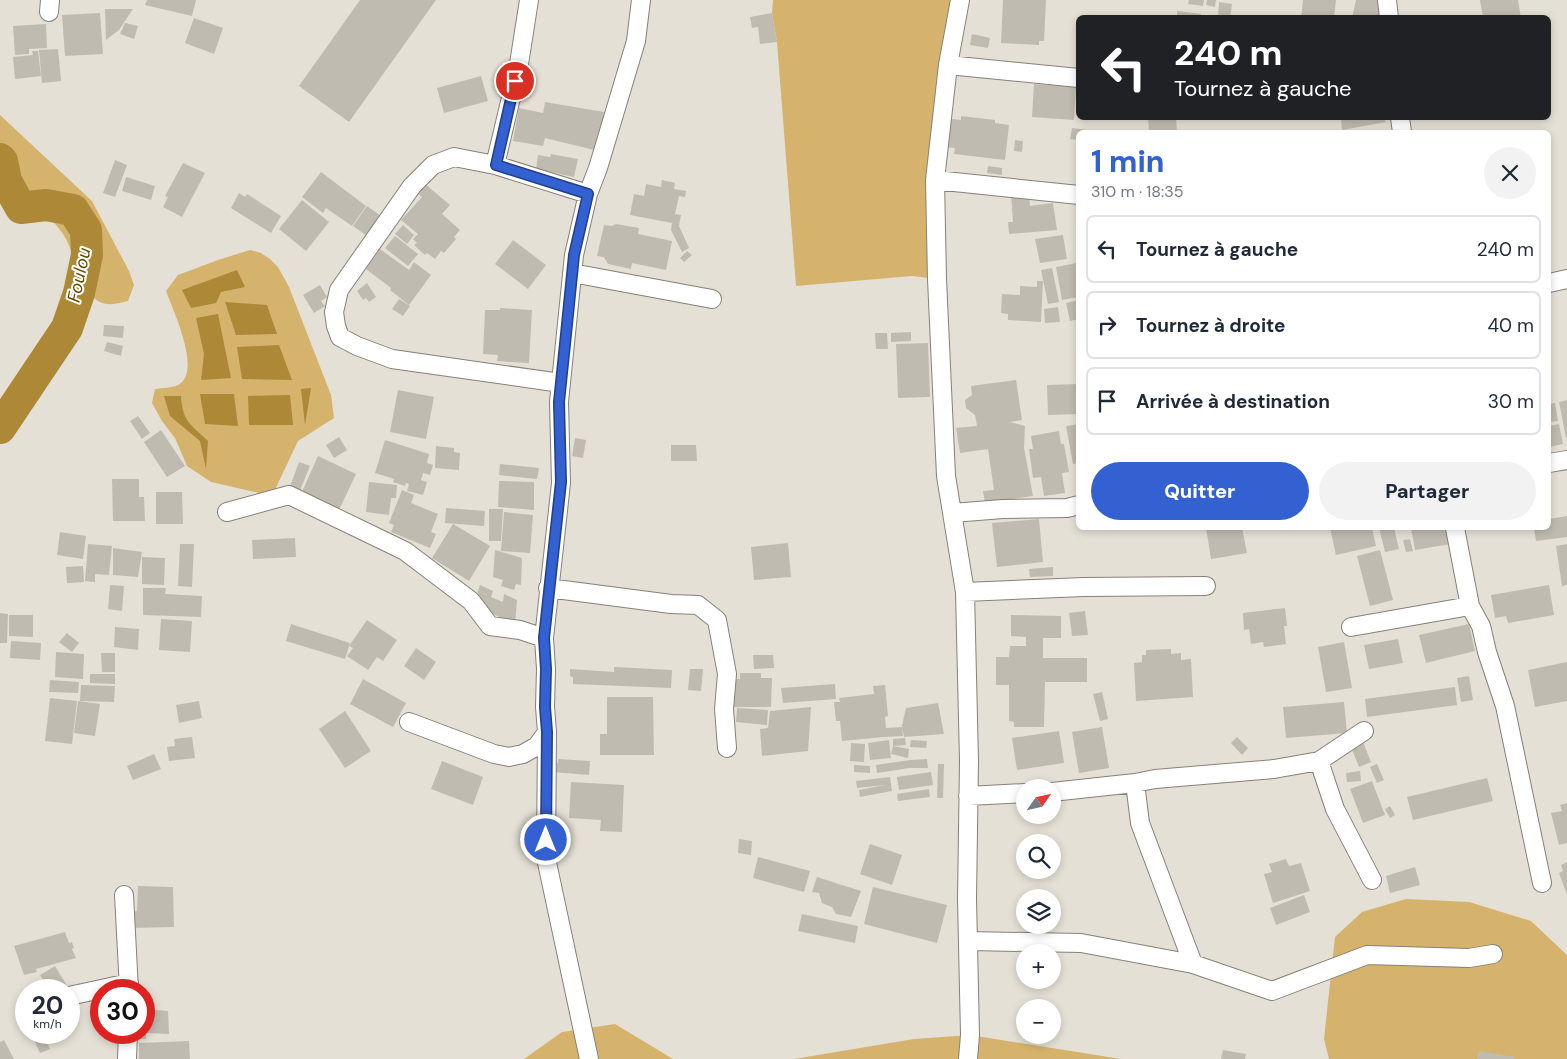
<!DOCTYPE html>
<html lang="fr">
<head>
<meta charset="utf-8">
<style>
	body { margin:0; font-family:"DM Sans",sans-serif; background:#f2f2f3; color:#1f2937; height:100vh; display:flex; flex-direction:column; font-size:19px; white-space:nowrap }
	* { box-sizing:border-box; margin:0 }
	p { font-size:16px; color:#747a83 }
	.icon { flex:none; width:28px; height:28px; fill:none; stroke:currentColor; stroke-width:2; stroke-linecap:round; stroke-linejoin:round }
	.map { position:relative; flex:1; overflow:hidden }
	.drawer { position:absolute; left:1076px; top:130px; width:475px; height:400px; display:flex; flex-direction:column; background:#fff; border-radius:8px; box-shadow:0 2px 8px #0003 }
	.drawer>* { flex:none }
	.top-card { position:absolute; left:1076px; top:15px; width:475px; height:105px; border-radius:8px; box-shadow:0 2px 8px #0003; background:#202124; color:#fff; overflow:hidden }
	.needle { width:32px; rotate:56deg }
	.controls { position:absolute; left:1016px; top:779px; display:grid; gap:10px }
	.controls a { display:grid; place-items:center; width:45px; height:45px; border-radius:50%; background:#fff; box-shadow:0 2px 8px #0003; font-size:25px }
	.speed { position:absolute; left:15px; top:979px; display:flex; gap:10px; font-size:25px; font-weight:700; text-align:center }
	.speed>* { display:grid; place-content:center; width:65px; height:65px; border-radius:50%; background:#fff; box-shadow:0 2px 8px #0003; line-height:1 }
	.speed small { font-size:12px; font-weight:400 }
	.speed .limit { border:8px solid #d22; background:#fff; color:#111 }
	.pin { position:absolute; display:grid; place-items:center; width:42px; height:42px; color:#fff; margin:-21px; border:2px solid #fff; border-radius:50%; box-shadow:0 1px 5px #0007 }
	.me { position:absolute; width:55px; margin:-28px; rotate:0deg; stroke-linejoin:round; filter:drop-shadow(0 0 4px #0008) }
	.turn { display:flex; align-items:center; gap:18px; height:105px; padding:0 15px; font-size:22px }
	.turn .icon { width:65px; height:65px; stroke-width:2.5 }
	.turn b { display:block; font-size:35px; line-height:42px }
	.round { display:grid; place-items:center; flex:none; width:52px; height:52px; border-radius:26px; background:#f2f2f3 }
	.headline { display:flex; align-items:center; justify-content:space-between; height:85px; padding:0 15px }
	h1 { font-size:30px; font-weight:800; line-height:38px; color:#3461d1 }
	.button { display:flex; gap:10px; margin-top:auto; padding:10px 15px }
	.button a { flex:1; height:58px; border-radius:30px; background:#3461d1; color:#fff; font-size:20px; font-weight:800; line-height:58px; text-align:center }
	.button a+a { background:#f2f2f3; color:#1f2937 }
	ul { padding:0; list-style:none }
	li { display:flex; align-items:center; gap:15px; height:68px; margin:0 10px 8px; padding:0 5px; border:2px solid #e0e1e3; border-radius:8px }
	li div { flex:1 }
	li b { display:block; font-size:19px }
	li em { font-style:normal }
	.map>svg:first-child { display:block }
	.green { fill:#d5b36c }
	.water { fill:#ad8836 }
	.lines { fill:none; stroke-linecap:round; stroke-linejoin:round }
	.river { stroke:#ad8836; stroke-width:32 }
	.building { fill:#c0bbb0 }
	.street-casing { stroke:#868178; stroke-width:20 }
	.street { stroke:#fff; stroke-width:18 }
	.route-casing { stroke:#223f88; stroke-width:12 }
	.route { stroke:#3461d1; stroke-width:9 }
	.labels { text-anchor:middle; stroke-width:4; stroke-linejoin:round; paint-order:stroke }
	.water-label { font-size:18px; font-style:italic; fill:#604703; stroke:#fff }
</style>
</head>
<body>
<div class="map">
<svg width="1567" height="1059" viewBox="0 0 1567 1059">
	<rect width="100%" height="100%" fill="#e5e0d5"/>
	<path class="green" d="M 773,0 L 960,0 L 948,65 L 937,279 L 912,276 L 796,286 L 777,42 L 772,13 Z
		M 0,115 L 92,201 L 129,271 L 134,285 L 128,301 C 119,303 108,307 98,301 C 82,291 74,250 63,234 C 46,210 22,194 0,177 Z
		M 250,250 L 261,253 L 270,259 L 278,267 L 289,287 L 331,395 L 334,418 L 298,441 L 272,496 L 211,482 L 187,466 L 175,438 L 162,421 L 152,403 L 155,389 C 162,388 176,388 181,383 C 200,367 173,310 166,291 L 178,275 L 218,260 Z
		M 1406,899 L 1469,902 L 1531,921 L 1567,955 L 1567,1059 L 1329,1059 L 1324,1039 L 1335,937 L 1362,912 Z
		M 615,1024 L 673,1059 L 524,1059 L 562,1032 Z
		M 970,1035 L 1121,1059 L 794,1059 L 914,1039 Z"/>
	<path class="water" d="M 237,270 L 245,287 L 221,292 L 216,303 L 191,308 L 182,290 Z
		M 225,302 L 267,305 L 277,334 L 236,335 Z
		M 218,314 L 231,378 L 201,380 L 204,354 L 196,318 Z
		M 279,345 L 292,380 L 242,379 L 237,347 Z
		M 311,388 L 305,425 L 301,389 Z
		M 200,394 L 234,394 L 238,426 L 205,424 Z
		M 290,395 L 293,425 L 249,425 L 248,396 Z
		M 164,396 L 181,396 C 182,421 191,425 208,441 L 206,469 L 200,441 L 170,416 Z"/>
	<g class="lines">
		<path class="river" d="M 0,159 L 2,161 L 6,181 L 21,208 L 46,205 L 73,210 L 86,230 L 87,255 L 79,293 L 67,328 L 0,428"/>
	</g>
	<path class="building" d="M 147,0 L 196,0 L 192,16 L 145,5 Z
		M 360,0 L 436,0 L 349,122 L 299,86 Z
		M 1003,0 L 1046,0 L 1044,41 L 1039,41 L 1039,45 L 1001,43 Z
		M 1189,0 L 1204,0 L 1203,6 L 1188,4 Z
		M 1207,0 L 1216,0 L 1215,7 L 1206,5 Z
		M 1303,0 L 1336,0 L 1334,18 L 1301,18 Z
		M 1356,0 L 1380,0 L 1378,8 L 1385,7 L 1386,18 L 1352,18 Z
		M 1480,0 L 1518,0 L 1521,18 L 1483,18 Z
		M 1219,2 L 1232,4 L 1230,18 L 1218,18 Z
		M 105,9 L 133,9 L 119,30 L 106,40 Z
		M 1177,11 L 1201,14 L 1201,18 L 1177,18 Z
		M 100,13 L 103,54 L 65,56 L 62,15 Z
		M 772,13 L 777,42 L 760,44 L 758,27 L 752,28 L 750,17 Z
		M 194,18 L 223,28 L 214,54 L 185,43 Z
		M 125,23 L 138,26 L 134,39 L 120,34 Z
		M 46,24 L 47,48 L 29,49 L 29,54 L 15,55 L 13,26 Z
		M 972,34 L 990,38 L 988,48 L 970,45 Z
		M 58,49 L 61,81 L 42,83 L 39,50 Z
		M 32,51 L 38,51 L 41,76 L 15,79 L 13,57 L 33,55 Z
		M 481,76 L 488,101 L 444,113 L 437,88 Z
		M 1034,84 L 1076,87 L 1074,120 L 1032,117 Z
		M 545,102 L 604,112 L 598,151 L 545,138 L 543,146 L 513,141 L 519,108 L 543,113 Z
		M 961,116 L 995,120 L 995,123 L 1009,125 L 1005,160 L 954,154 L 955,148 L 943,147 L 945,118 L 961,120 Z
		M 1148,118 L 1176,118 L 1177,132 L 1149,132 Z
		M 1341,118 L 1383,118 L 1386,122 L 1342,130 Z
		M 1072,128 L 1097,131 L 1096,132 L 1079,132 L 1079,140 L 1070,139 Z
		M 1015,140 L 1023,141 L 1022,152 L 1014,151 Z
		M 551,154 L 578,159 L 574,177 L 536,169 L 538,155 L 550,157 Z
		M 115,160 L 127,165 L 115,197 L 103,193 Z
		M 183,163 L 205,173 L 182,217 L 163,207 L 168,197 L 165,196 Z
		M 988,166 L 1002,168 L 1002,175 L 987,173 Z
		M 321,172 L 366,206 L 352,226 L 326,208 L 323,213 L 302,197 Z
		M 126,177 L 155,186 L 151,200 L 122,191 Z
		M 662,180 L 675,183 L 674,189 L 686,191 L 685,197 L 679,196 L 675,214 L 681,215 L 679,226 L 689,248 L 682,252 L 671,230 L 672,223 L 630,215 L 634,194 L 644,196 L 646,184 L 661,187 Z
		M 424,183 L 450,205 L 442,214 L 460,230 L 454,237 L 456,239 L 444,253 L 441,251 L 435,259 L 427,253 L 425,255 L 414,245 L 417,243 L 413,239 L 418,234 L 401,220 L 422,197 L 416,192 Z
		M 239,193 L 245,197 L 247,194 L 281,216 L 271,233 L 231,208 Z
		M 1029,193 L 1030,206 L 1053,203 L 1057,230 L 1009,234 L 1008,222 L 1013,222 L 1011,194 Z
		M 302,200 L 329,222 L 306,251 L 279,229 Z
		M 367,206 L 384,218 L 370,238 L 353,226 Z
		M 616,224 L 639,228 L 638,234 L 672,241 L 666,270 L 632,263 L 631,269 L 608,264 L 604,257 L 597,256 L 604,225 L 612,226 Z
		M 403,225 L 414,235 L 407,244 L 395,234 Z
		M 1063,235 L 1067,259 L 1040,263 L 1035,239 Z
		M 395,236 L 418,254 L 408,266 L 385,248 Z
		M 513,240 L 546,265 L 528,289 L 495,264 Z
		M 380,249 L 409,270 L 414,262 L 431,275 L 409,305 L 390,290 L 391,288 L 366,269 Z
		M 687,251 L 692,255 L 684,262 L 680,258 Z
		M 1077,263 L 1079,297 L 1062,300 L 1056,267 Z
		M 1052,268 L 1059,302 L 1048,304 L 1041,270 Z
		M 1037,281 L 1043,281 L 1041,322 L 1008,320 L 1008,314 L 1001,313 L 1002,294 L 1020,295 L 1020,286 L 1037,287 Z
		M 367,283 L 376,297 L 369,302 L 366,298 L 363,300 L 357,291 Z
		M 320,285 L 327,297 L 321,301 L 325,306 L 314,313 L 303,295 Z
		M 399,299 L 410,306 L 403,316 L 392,309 Z
		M 1079,300 L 1079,319 L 1070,321 L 1066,303 Z
		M 1058,307 L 1060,322 L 1045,323 L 1044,309 Z
		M 500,308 L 532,310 L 529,363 L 497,361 L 498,355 L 483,354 L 485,310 L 500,310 Z
		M 104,325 L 124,326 L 123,338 L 103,336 Z
		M 911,332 L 911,341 L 891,342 L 891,333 Z
		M 875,333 L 887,333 L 888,349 L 876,349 Z
		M 107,342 L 123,346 L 121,356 L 104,351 Z
		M 928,343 L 930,397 L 898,398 L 896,344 Z
		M 1016,380 L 1022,420 L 1010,422 L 1025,426 L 1024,448 L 1033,496 L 985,503 L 983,491 L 994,490 L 988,449 L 960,453 L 956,428 L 977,426 L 975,415 L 966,408 L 965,400 L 972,395 L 971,386 Z
		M 1079,384 L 1079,414 L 1048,415 L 1047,385 Z
		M 398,390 L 434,397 L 426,439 L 390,432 Z
		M 1567,400 L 1567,437 L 1566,438 L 1559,402 Z
		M 1555,403 L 1558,421 L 1549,422 L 1549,404 Z
		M 138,416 L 150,433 L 142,439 L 130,421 Z
		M 1079,424 L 1079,463 L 1073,464 L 1066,426 Z
		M 1559,424 L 1563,444 L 1549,447 L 1549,426 Z
		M 161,430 L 185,466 L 167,477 L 144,442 Z
		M 1059,431 L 1061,444 L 1064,444 L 1069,472 L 1062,473 L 1065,493 L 1044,496 L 1041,477 L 1033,478 L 1029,449 L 1033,449 L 1031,436 Z
		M 339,437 L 347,450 L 334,458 L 326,445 Z
		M 575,438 L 586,440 L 583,458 L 572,456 Z
		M 385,440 L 429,454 L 427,463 L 433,465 L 430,475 L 423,473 L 421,480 L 427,482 L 423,495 L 407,491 L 409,484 L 406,483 L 405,486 L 393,482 L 394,479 L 375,473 Z
		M 671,445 L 696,445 L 697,461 L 671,461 Z
		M 436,446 L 454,448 L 454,452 L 460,453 L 459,470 L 435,468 Z
		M 318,456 L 356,474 L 338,512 L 301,494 Z
		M 299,462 L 310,466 L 299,493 L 289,489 Z
		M 500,464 L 539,468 L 537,479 L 499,475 Z
		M 112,479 L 139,479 L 139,497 L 144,497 L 145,521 L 113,521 Z
		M 499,481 L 534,482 L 534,510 L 498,507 Z
		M 369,482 L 397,485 L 396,498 L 391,498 L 389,515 L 366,512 Z
		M 402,490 L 414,495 L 411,503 L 438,514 L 431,532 L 436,534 L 430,548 L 391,532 L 394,525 L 389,523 Z
		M 156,492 L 182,492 L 183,524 L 156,524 Z
		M 446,508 L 485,511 L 484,526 L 445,523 Z
		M 489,509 L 503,509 L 501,541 L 489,541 Z
		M 504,512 L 533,515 L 530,553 L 501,551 Z
		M 1567,516 L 1567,537 L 1536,541 L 1534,528 L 1549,528 L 1549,519 Z
		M 1039,519 L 1043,562 L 997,567 L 992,523 Z
		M 453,524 L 490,546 L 469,581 L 432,558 Z
		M 1206,528 L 1242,528 L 1247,553 L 1211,559 Z
		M 1330,528 L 1372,528 L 1376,546 L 1336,555 Z
		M 1379,528 L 1394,528 L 1399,549 L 1385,552 Z
		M 1411,528 L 1448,528 L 1451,544 L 1415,550 Z
		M 60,532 L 86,536 L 83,559 L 57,555 Z
		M 295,538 L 296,557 L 253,559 L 252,540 Z
		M 1410,539 L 1413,551 L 1406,552 L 1403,540 Z
		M 788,543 L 791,577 L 754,580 L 751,547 Z
		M 88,544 L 112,546 L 109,575 L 95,574 L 95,582 L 85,581 Z
		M 180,544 L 194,544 L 192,587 L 178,586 Z
		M 1567,544 L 1567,585 L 1562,586 L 1556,546 Z
		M 113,548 L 142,552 L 138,577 L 113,575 Z
		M 495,550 L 522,558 L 521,585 L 516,584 L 514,590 L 501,586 L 503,580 L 493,577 Z
		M 1380,550 L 1393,600 L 1370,606 L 1357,556 Z
		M 142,557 L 165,558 L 164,585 L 142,584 Z
		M 83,566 L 84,582 L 67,583 L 66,567 Z
		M 1053,567 L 1053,576 L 1030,577 L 1029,569 Z
		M 110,585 L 124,586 L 122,611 L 108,609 Z
		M 480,585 L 493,591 L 491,597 L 503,602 L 504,594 L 517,600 L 515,625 L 478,606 L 478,591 Z
		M 1549,585 L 1554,615 L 1508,623 L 1506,616 L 1495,618 L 1491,595 Z
		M 143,588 L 166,588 L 165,594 L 202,596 L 201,617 L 143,615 Z
		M 1285,608 L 1287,626 L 1284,626 L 1286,644 L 1264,647 L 1263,642 L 1251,644 L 1249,629 L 1244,630 L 1243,613 Z
		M 1085,611 L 1088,635 L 1072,636 L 1069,613 Z
		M 0,613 L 8,614 L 7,643 L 0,643 Z
		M 9,615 L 33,615 L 33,637 L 9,636 Z
		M 1011,615 L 1061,616 L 1061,638 L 1043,638 L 1043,658 L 1087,658 L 1087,682 L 1045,682 L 1044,727 L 1014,727 L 1014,722 L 1009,721 L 1009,685 L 996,685 L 996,657 L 1009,657 L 1010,646 L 1026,646 L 1026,637 L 1011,636 Z
		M 161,619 L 192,621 L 190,652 L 159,650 Z
		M 367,620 L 397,640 L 383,661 L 377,657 L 368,670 L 347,656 L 353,648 L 349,646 Z
		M 291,624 L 350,643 L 345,659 L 286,641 Z
		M 1469,624 L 1475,651 L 1426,663 L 1419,635 Z
		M 115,627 L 139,629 L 138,650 L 114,647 Z
		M 67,633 L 79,643 L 72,652 L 59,642 Z
		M 1398,639 L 1403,663 L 1369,669 L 1364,645 Z
		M 11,641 L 41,643 L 40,660 L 10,658 Z
		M 1344,642 L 1352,688 L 1326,692 L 1318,647 Z
		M 416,648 L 436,662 L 424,680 L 404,666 Z
		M 1171,649 L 1171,654 L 1181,653 L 1181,660 L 1191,659 L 1193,697 L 1136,701 L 1134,663 L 1142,662 L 1142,655 L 1146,655 L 1146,650 Z
		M 56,652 L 84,654 L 83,679 L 55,677 Z
		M 101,653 L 115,653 L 115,672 L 102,672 Z
		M 753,655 L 773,655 L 774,668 L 754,669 Z
		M 1567,662 L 1567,701 L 1535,707 L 1528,670 Z
		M 614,667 L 672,670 L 671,688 L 573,684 L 573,677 L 570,676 L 570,669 L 614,672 Z
		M 690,669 L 703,669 L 701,691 L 688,690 Z
		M 740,673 L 761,673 L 761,678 L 772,678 L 771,707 L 728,707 L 729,679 L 740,679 Z
		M 90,674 L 115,674 L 115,684 L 90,683 Z
		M 1469,676 L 1473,700 L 1461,702 L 1457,678 Z
		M 363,679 L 406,703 L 393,727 L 350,704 Z
		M 50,680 L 79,682 L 78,693 L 49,692 Z
		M 835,684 L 836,699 L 783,703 L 781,688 Z
		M 81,685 L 115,686 L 114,702 L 80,701 Z
		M 885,685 L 888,716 L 885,717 L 886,728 L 902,727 L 903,736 L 883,737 L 883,727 L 883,737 L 842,741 L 840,721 L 836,721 L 834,702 L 840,702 L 839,698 L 874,694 L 873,686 Z
		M 1455,687 L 1457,705 L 1367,717 L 1365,699 Z
		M 1102,692 L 1108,719 L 1100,721 L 1093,694 Z
		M 607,697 L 653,697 L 654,755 L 600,755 L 600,734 L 607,734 Z
		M 50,698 L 77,701 L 72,744 L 45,741 Z
		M 78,701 L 100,704 L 95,736 L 74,733 Z
		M 199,701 L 202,718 L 179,723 L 176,705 Z
		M 1344,702 L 1347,733 L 1286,738 L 1283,707 Z
		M 938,703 L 944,734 L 904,737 L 902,726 L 906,708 Z
		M 811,707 L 808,751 L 762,756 L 760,729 L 768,728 L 770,711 Z
		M 737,708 L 768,710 L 767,725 L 736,722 Z
		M 345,711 L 371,751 L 345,768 L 319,729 Z
		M 1102,727 L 1109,768 L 1079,773 L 1072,732 Z
		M 1059,731 L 1064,763 L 1017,770 L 1012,738 Z
		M 192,737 L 195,758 L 169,761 L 167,747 L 175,746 L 174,739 Z
		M 1237,737 L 1248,748 L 1242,755 L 1231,743 Z
		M 905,738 L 906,745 L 893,746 L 893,739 Z
		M 889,740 L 891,758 L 870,760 L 868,743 Z
		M 911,740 L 927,741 L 926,748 L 910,747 Z
		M 1363,742 L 1371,762 L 1359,767 L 1351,747 Z
		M 851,743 L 865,744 L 864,762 L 850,761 Z
		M 893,746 L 909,749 L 908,758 L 891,754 Z
		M 154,754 L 161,769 L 133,780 L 127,766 Z
		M 558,759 L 590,761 L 589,775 L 553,772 L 554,763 L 558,763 Z
		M 927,759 L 928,768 L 910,768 L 877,773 L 876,765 L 910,760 Z
		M 442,761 L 483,777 L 473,805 L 431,789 Z
		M 938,764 L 944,764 L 943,798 L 937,798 Z
		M 1377,764 L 1384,780 L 1377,783 L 1370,767 Z
		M 854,765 L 870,766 L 870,773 L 854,772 Z
		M 1360,771 L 1361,781 L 1347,782 L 1346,773 Z
		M 931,772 L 933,785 L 899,790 L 897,777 Z
		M 890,777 L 892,791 L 860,797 L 859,790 L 885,785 L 857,788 L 856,781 Z
		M 1487,778 L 1493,801 L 1413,820 L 1407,797 Z
		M 1372,781 L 1385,815 L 1363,823 L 1350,789 Z
		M 571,782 L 624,785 L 622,832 L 600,831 L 601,820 L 569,818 Z
		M 929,789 L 930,797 L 898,801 L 897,794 Z
		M 1567,803 L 1567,843 L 1559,845 L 1551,813 L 1562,811 L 1560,805 Z
		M 1390,806 L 1395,815 L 1390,818 L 1385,809 Z
		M 739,839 L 752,841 L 751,855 L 738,853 Z
		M 870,844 L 902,855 L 892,885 L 860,874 Z
		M 758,857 L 810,871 L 804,892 L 753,878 Z
		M 1286,859 L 1289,866 L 1301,863 L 1310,891 L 1273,903 L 1264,874 L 1272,872 L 1269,864 Z
		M 1567,862 L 1567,895 L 1559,873 L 1563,871 L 1561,865 Z
		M 1415,867 L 1420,885 L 1390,893 L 1386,876 Z
		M 817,877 L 861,891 L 851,917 L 836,914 L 832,907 L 822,903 L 819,893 L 812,892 Z
		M 138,886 L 173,887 L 174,927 L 132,928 L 132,912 L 137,911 Z
		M 873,887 L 947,905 L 937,943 L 864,924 Z
		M 1304,895 L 1310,912 L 1276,925 L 1270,908 Z
		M 802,914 L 858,926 L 855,943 L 798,931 Z
		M 65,932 L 69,943 L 72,942 L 74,948 L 72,949 L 76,958 L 36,969 L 37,972 L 24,975 L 14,946 Z
		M 55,966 L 69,989 L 67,990 L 50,990 L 40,975 Z
		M 144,1009 L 168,1011 L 169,1034 L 146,1033 L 146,1039 L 135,1039 L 135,1032 L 144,1032 Z
		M 43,1034 L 50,1049 L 40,1053 L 33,1038 Z
		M 4,1040 L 14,1059 L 0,1059 L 0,1042 Z
		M 189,1041 L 190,1059 L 139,1059 L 139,1043 Z
		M 1223,1050 L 1246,1054 L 1245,1059 L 1221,1059 Z
		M 1479,1051 L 1515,1057 L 1514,1059 L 1477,1059 Z"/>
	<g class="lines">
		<defs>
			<path id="street" d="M 960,0 L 948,65 L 935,180 L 937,279 L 946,476 L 965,592 L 969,761 L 967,899 L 970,1035 L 968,1059
				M 1387,0 L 1389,18
				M 49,12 L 50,0
				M 948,65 L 1079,78
				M 1400,118 L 1402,132
				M 495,165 L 519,64 L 529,0
				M 935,180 L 1079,195
				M 572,273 L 712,299
				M 1549,283 L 1567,279
				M 561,383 L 392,359 L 357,346 L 340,337 L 336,326 L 334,312 L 339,290 L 412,186 L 433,165 L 454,157 L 495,165 L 588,194
				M 1549,463 L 1567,460
				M 227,512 L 289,495 L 405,551 L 471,601 L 490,626 L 520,630 L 544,638
				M 952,513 L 1003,509 L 1067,508 L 1079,505
				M 1455,528 L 1470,606 L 1481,626 L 1487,652 L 1505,706 L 1542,883
				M 548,588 L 671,604 L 698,605 L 717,620 L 727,674 L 724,709 L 727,748
				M 965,592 L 1084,587 L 1206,586
				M 1351,627 L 1470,606
				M 409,722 L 494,754 L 509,757 L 523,754 L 537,746 L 547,732 L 545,707 L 546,669 L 544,638 L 561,483 L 559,402 L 574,255 L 588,194 L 598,168 L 636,41 L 641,0
				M 547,732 L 546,858 L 589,1059
				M 1319,761 L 1335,809 L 1372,880
				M 1135,783 L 1140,823 L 1193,964
				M 1052,792 L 1135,783 L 1155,779 L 1274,769 L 1319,761 L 1364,731
				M 968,796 L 1025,793
				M 124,895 L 129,990
				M 968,941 L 1081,943 L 1193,964 L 1272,991 L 1367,955 L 1469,958 L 1493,954
				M 69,996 L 129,983
				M 127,1059 L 128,1032"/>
		</defs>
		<use href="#street" class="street-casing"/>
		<use href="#street" class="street"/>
	</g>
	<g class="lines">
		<defs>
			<path id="route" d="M 515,81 L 496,165 L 588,194 L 574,255 L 565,344 L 559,402 L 561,482 L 544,638 L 546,669 L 545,707 L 547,732 L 546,840"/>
		</defs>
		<use href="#route" class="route-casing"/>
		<use href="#route" class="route"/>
	</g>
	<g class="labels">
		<g class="water-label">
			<text transform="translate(79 275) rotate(-78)" y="6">Foulou</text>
		</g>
	</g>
</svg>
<div class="controls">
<a><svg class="needle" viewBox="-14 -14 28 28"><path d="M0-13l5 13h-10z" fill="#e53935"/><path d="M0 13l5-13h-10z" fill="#747a83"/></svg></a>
<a><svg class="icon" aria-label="search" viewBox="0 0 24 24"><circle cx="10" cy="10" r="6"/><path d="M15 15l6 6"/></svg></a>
<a><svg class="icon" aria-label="layers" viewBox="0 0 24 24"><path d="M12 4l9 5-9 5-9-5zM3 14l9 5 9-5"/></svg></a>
<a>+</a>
<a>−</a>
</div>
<div class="speed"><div>20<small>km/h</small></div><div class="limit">30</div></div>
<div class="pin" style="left:515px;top:81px;background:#d93025"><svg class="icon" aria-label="arrive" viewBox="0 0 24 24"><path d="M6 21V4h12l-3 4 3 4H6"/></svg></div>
<svg class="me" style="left:546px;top:840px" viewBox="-20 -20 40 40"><circle r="17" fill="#3461d1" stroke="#fff" stroke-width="3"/><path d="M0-11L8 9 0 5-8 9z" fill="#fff"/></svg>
<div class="top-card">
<div class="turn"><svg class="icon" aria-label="left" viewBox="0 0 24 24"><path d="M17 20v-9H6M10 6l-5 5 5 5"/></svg><div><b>240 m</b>Tournez à gauche</div></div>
</div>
<section class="drawer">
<div class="headline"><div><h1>1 min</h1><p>310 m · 18:35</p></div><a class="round"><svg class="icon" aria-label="close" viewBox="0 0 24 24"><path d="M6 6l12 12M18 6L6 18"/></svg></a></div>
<ul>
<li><svg class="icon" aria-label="left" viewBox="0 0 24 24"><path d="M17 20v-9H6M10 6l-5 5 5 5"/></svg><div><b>Tournez à gauche</b></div><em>240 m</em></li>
<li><svg class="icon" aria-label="right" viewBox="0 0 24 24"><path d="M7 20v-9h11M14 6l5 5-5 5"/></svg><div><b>Tournez à droite</b></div><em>40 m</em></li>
<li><svg class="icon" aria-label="arrive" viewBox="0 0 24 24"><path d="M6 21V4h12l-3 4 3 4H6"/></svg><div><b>Arrivée à destination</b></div><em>30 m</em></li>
</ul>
<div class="button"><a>Quitter</a><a>Partager</a></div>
</section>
</div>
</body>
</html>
